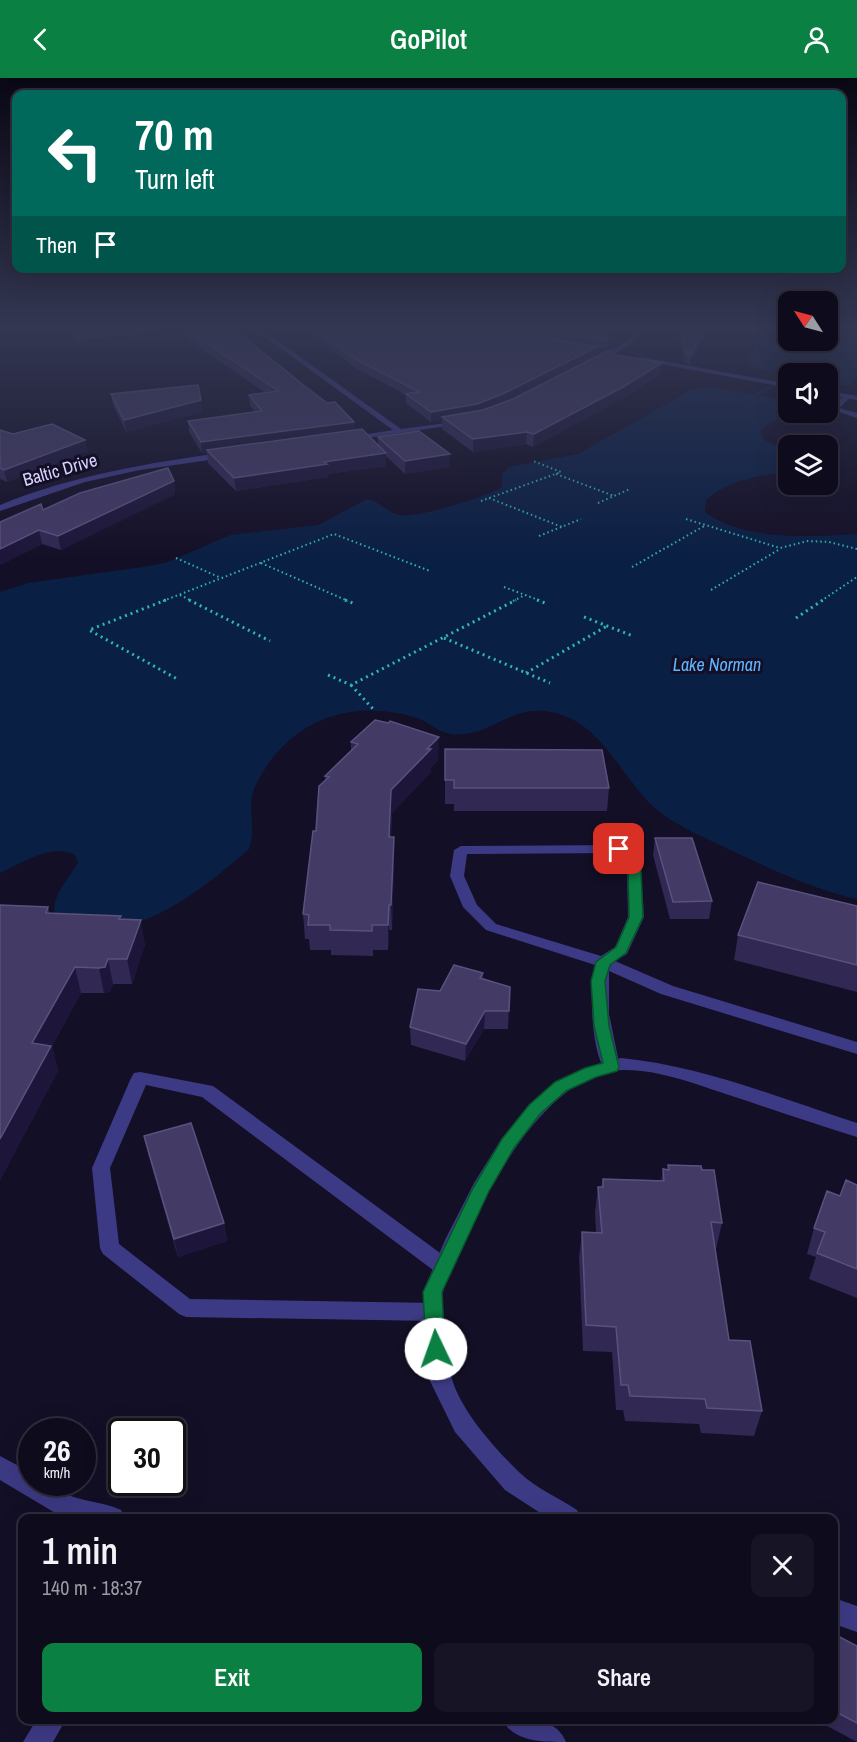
<!DOCTYPE html>
<html lang="en">
<head>
<meta charset="utf-8">
<style>
	body { margin:0; font-family:"Archivo Narrow",sans-serif; background:#171425; color:#f1f3f6; height:100vh; display:flex; flex-direction:column; font-size:22px; white-space:nowrap }
	* { box-sizing:border-box; margin:0 }
	p { font-size:20px; color:#9b9ba3 }
	.icon { flex:none; width:33px; height:33px; fill:none; stroke:currentColor; stroke-width:2; stroke-linecap:round; stroke-linejoin:round }
	.map { position:relative; flex:1; overflow:hidden }
	.sheet { position:absolute; left:18px; top:1436px; width:820px; height:210px; display:flex; flex-direction:column; background:#0e0b1c; border-radius:12px; box-shadow:0 6px 24px #0002,0 0 0 2px #2e2b3b }
	.sheet>* { flex:none }
	.guide { position:absolute; left:12px; top:12px; width:834px; height:183px; border-radius:12px; box-shadow:0 6px 24px #0002,0 0 0 2px #2e2b3b; background:#00695c; color:#fff; overflow:hidden }
	.needle { width:39px; rotate:306deg }
	.fabs { position:absolute; left:778px; top:213px; display:grid; gap:12px }
	.fabs a { display:grid; place-items:center; width:60px; height:60px; border-radius:12px; background:#0e0b1c; box-shadow:0 6px 24px #0002,0 0 0 2px #2e2b3b; font-size:30px }
	.speed { position:absolute; left:18px; top:1340px; display:flex; gap:12px; font-size:30px; font-weight:700; text-align:center }
	.speed>* { display:grid; place-content:center; width:78px; height:78px; border-radius:50%; background:#0e0b1c; box-shadow:0 6px 24px #0002,0 0 0 2px #2e2b3b; line-height:1 }
	.speed small { font-size:15px; font-weight:400 }
	.speed .limit { border:3px solid #111; border-radius:9px; background:#fff; color:#111 }
	.pin { position:absolute; display:grid; place-items:center; width:51px; height:51px; color:#fff; margin:-26px; border-radius:12px; box-shadow:0 3px 9px #0006 }
	.me { position:absolute; width:66px; margin:-33px; rotate:357deg; stroke-linejoin:round; filter:drop-shadow(0 0 4px #0008) }
	.turn { display:flex; align-items:center; gap:21px; height:126px; padding:0 24px; font-size:27px }
	.turn .icon { width:78px; height:78px; stroke-width:2.5 }
	.turn b { display:block; font-size:42px; line-height:51px }
	.then { display:flex; align-items:center; height:57px; padding:0 24px; background:#0003; gap:12px; font-size:22px }
	.round { display:grid; place-items:center; flex:none; width:63px; height:63px; border-radius:12px; background:#171425 }
	.summary { display:flex; align-items:center; justify-content:space-between; height:102px; padding:0 24px }
	h1 { font-size:36px; font-weight:600; line-height:45px }
	.button { display:flex; gap:12px; margin-top:auto; padding:12px 24px }
	.button a { flex:1; height:69px; border-radius:12px; background:#0b8043; color:#fff; font-size:24px; font-weight:600; line-height:69px; text-align:center }
	.button a+a { background:#171425; color:#f1f3f6 }
	header { display:flex; justify-content:space-between; align-items:center; height:78px; padding:0 24px; background:#0b8043; color:#fff; font-size:27px; font-weight:600 }
	.map>svg:first-child { display:block }
	.water { fill:#0a1f44 }
	.lines { fill:none; stroke-linecap:round; stroke-linejoin:round }
	.stream { fill:#0a1f44; fill-rule:evenodd }
	.path-far1 { stroke:#2fb8b0; stroke-width:2; stroke-dasharray:1.5 3; stroke-linecap:butt }
	.path { stroke:#2fb8b0; stroke-width:3; stroke-dasharray:2 4; stroke-linecap:butt }
	.lane { fill:#3d3a85; fill-rule:evenodd }
	.street { fill:#3d3a85; fill-rule:evenodd }
	.wall { fill:#312854; fill-rule:evenodd }
	.shaded-wall { fill:#1d163a }
	.building { fill:#433a66; stroke:#5a527e; stroke-width:1.5 }
	.route { fill:#0b8043; stroke:#07532c; stroke-width:1.5 }
	.labels { text-anchor:middle; stroke-width:6; stroke-linejoin:round; paint-order:stroke }
	.far-street-label { font-size:18px; fill:#d9d4ff; stroke:#130f26 }
	.far-water-label { font-size:18px; font-style:italic; fill:#62b6ff; stroke:#130f26 }
</style>
</head>
<body>
<header><svg class="icon" aria-label="back" viewBox="0 0 24 24"><path d="M15 5l-7 7 7 7"/></svg>GoPilot<svg class="icon" aria-label="person" viewBox="0 0 24 24"><circle cx="12" cy="8" r="4"/><path d="M4 21q1-7 8-7t8 7"/></svg></header>
<div class="map">
<svg width="857" height="1664" viewBox="0 0 857 1664">
	<rect width="100%" height="100%" fill="#130f26"/>
	<path class="water" d="M 763,248 L 789,248 L 789,262 L 828,262 L 828,248 L 857,248 L 857,299 L 847,308 L 828,305 L 828,296 L 789,296 L 789,298 L 755,290 L 748,283 Z
		M 708,309 L 787,322 L 789,323 L 789,334 L 795,335 L 769,345 L 760,355 L 764,362 L 789,373 L 789,394 C 760,397 729,402 706,422 L 705,434 C 743,463 812,459 857,456 L 857,821 C 810,811 765,788 722,768 C 699,757 674,747 655,730 C 622,701 604,649 559,636 C 510,621 489,665 446,655 C 437,653 430,646 422,642 C 414,639 405,636 396,635 C 344,625 295,645 266,689 C 261,698 254,707 252,718 C 249,736 256,751 249,771 C 221,796 170,837 134,845 C 120,848 72,841 56,840 C 48,821 69,801 78,784 L 75,777 C 52,765 22,785 0,795 L 0,514 L 28,505 L 149,488 L 168,484 L 230,457 L 318,447 L 367,421 C 380,423 387,435 400,437 C 418,440 487,419 502,409 L 502,396 L 509,389 L 578,376 L 691,312 Z"/>
	<g class="lines">
		<path class="stream" d="M 789,297 L 789,301 L 748,323 L 743,322 Z"/>
		<path class="path-far1" d="M 556,396 L 614,418
			M 489,420 L 562,449
			M 481,423 L 561,394 L 533,383
			M 598,425 L 630,411
			M 686,441 L 780,470 L 808,463 L 829,464 L 857,471
			M 539,458 L 581,441
			M 176,480 L 221,500
			M 261,485 L 348,523
			M 632,489 L 706,447
			M 504,509 L 541,523
			M 711,512 L 780,471
			M 180,517 L 192,523
			M 163,523 L 334,456 L 430,493
			M 513,523 L 525,517
			M 821,523 L 857,499"/>
		<path class="path" d="M 166,522 L 89,552 L 179,602
			M 189,522 L 270,563
			M 345,522 L 355,526
			M 537,522 L 548,526
			M 584,539 L 633,558
			M 796,540 L 823,522
			M 444,560 L 550,605
			M 526,595 L 607,548
			M 328,597 L 351,607 L 516,522
			M 351,607 L 374,632"/>
		<path class="lane" d="M 845,316 L 852,318 L 839,330 L 857,335 L 857,340 L 830,331 Z
			M 619,767 L 624,768 L 641,791 L 644,839 L 627,876 L 615,883 L 673,908 L 857,964 L 857,976 L 661,916 L 609,893 L 609,936 L 620,989 L 617,993 L 611,995 L 605,993 C 591,970 589,913 595,887 L 486,852 L 463,829 L 450,798 L 454,772 L 461,768 ZM 615,775 L 627,791 L 628,839 L 615,869 L 601,878 L 496,846 L 477,827 L 464,798 L 467,776 Z
			M 140,994 L 213,1008 L 451,1183 L 454,1189 L 451,1195 L 444,1198 L 437,1195 L 202,1019 L 146,1007 L 110,1090 L 119,1166 L 190,1221 L 434,1225 L 441,1228 L 444,1234 L 441,1240 L 434,1243 L 186,1239 L 179,1236 L 103,1176 L 100,1170 L 92,1090 L 131,1000 L 134,995 Z"/>
		<path class="street" d="M 250,248 L 257,248 L 401,351 L 462,343 L 466,345 L 346,363 L 345,361 L 349,359 L 393,352 Z
			M 637,248 L 643,248 L 631,266 L 595,287 L 589,287 L 589,283 L 627,264 Z
			M 641,279 L 789,306 L 789,310 L 639,282 Z
			M 828,313 L 857,318 L 857,322 L 828,317 Z
			M 227,374 L 231,377 L 230,379 L 140,392 L 85,404 L 0,433 L 0,427 C 73,397 149,385 227,374 Z
			M 621,980 C 702,988 780,1020 857,1045 L 857,1059 C 815,1046 774,1032 732,1018 C 698,1007 659,991 622,992 C 547,994 485,1113 460,1173 C 455,1186 445,1202 443,1215 C 441,1235 446,1281 452,1301 C 461,1333 496,1372 520,1395 C 536,1410 559,1420 577,1432 L 581,1440 L 548,1440 L 505,1412 L 455,1354 L 430,1303 L 425,1271 L 423,1214 L 445,1162 L 474,1105 L 502,1060 L 529,1027 L 555,1004 L 585,990 Z
			M 0,1378 L 32,1395 L 32,1404 C 51,1404 50,1409 66,1416 C 84,1424 104,1424 121,1432 L 125,1440 L 62,1439 L 0,1402 Z
			M 834,1520 L 857,1528 L 857,1554 L 834,1546 Z
			M 37,1641 L 66,1641 L 53,1664 L 23,1664 Z
			M 502,1641 C 526,1641 556,1638 566,1664 C 542,1664 513,1664 502,1641 Z"/>
	</g>
	<path class="wall" d="M 230,248 L 306,309 L 354,344 L 354,352 L 378,367 L 378,359 L 449,389 L 405,396 L 386,378 L 386,388 L 327,396 L 328,399 L 236,413 L 208,385 L 207,375 L 202,375 L 189,354 L 188,343 L 255,334 L 250,328 L 249,317 L 266,315 L 187,261 L 181,262 L 178,259 L 76,271 L 73,254 Z
		M 299,248 L 607,248 L 608,263 L 608,271 L 597,269 L 596,278 L 509,323 L 610,276 L 660,296 L 622,321 L 533,369 L 526,366 L 473,374 L 442,351 L 442,342 L 431,344 L 406,325 L 406,317 L 354,289 ZM 484,248 L 535,258 L 578,266 L 500,252 Z
		M 677,248 L 708,248 L 707,255 L 690,286 L 685,285 L 677,252 Z
		M 111,316 L 201,322 L 202,334 L 126,354 L 113,327 Z
		M 0,352 L 13,356 L 85,362 L 87,373 L 7,404 L 0,401 Z
		M 174,403 L 175,416 L 61,472 L 42,466 L 0,487 L 43,432 Z
		M 351,664 L 438,682 L 431,690 L 431,694 L 392,735 L 391,759 L 394,759 L 394,783 L 392,852 L 389,852 L 388,872 L 373,872 L 373,878 L 331,877 L 331,872 L 310,872 L 309,861 L 305,861 L 303,836 L 316,753 L 325,702 L 325,698 L 351,673 Z
		M 445,671 L 609,710 L 607,733 L 454,733 L 454,726 L 445,726 Z
		M 655,760 L 712,823 L 709,841 L 670,841 L 653,777 Z
		M 0,827 L 48,829 L 50,836 L 122,841 L 145,866 L 132,906 L 113,906 L 110,914 L 104,915 L 81,915 L 52,968 L 58,993 L 0,1102 Z
		M 857,828 L 857,914 L 734,882 L 738,857 Z
		M 483,895 L 483,901 L 510,909 L 508,951 L 484,951 L 465,983 L 411,967 L 410,949 L 440,913 Z
		M 144,1058 L 224,1145 L 227,1163 L 178,1179 L 148,1076 Z
		M 668,1087 L 702,1092 L 722,1145 L 716,1171 L 715,1171 L 729,1262 L 762,1333 L 754,1358 L 701,1355 L 699,1346 L 625,1343 L 623,1332 L 616,1332 L 612,1274 L 583,1273 L 579,1180 L 582,1154 L 596,1155 L 595,1134 L 598,1109 L 601,1109 L 603,1101 L 661,1102 L 663,1091 L 667,1092 Z
		M 857,1107 L 857,1220 L 809,1201 L 816,1179 L 807,1176 L 814,1150 L 840,1118 Z
		M 834,1556 L 857,1568 L 857,1664 L 814,1641 L 834,1641 Z"/>
	<path class="shaded-wall" d="M 707,248 L 707,255 L 690,286 L 691,277 Z
		M 177,250 L 178,259 L 76,271 L 75,261 Z
		M 179,252 L 186,252 L 187,261 L 181,262 Z
		M 597,269 L 596,278 L 505,325 L 476,336 L 442,339 L 442,342 L 431,344 L 431,334 Z
		M 662,285 L 660,296 L 622,321 L 533,369 L 534,356 Z
		M 201,322 L 202,334 L 126,354 L 124,342 Z
		M 354,344 L 355,355 L 207,372 L 207,375 L 202,375 L 201,364 Z
		M 527,354 L 526,366 L 473,374 L 473,361 Z
		M 85,362 L 87,373 L 7,404 L 4,392 Z
		M 386,375 L 386,388 L 327,396 L 328,399 L 236,413 L 234,400 L 324,384 Z
		M 450,376 L 449,389 L 405,396 L 405,383 Z
		M 174,403 L 175,416 L 61,472 L 58,458 Z
		M 39,452 L 42,466 L 0,487 L 0,471 Z
		M 439,659 L 438,682 L 431,690 L 431,694 L 392,735 L 389,783 L 389,759 L 391,712 L 427,671 Z
		M 394,759 L 394,783 L 392,852 L 391,827 Z
		M 389,827 L 389,852 L 388,872 L 388,847 Z
		M 141,842 L 145,866 L 132,906 L 127,881 Z
		M 108,881 L 113,906 L 110,914 L 104,915 L 99,890 Z
		M 75,889 L 81,915 L 52,968 L 58,993 L 0,1102 L 0,1061 L 32,965 Z
		M 485,933 L 484,951 L 465,983 L 466,966 Z
		M 224,1145 L 227,1163 L 178,1179 L 174,1161 Z"/>
	<path class="building" d="M 87,248 L 230,248 L 306,309 L 327,325 L 335,324 L 354,344 L 201,364 L 188,343 L 262,333 L 249,317 L 279,313 L 186,252 L 179,252 L 177,250 L 75,261 L 73,254 Z
		M 310,248 L 483,248 L 500,252 L 597,269 L 505,315 L 477,326 L 431,334 L 406,316 L 419,314 L 354,280 Z
		M 529,248 L 607,248 L 608,263 Z
		M 679,248 L 707,248 L 691,277 L 686,276 Z
		M 609,272 L 610,276 L 662,285 L 623,309 L 534,356 L 527,354 L 473,361 L 442,339 L 483,332 L 513,321 Z
		M 198,307 L 201,322 L 124,342 L 111,316 Z
		M 52,346 L 85,362 L 4,392 L 0,390 L 0,352 L 13,356 Z
		M 362,351 L 386,375 L 324,384 L 327,386 L 234,400 L 207,372 Z
		M 419,353 L 450,376 L 405,383 L 378,359 Z
		M 168,390 L 174,403 L 58,458 L 39,452 L 0,471 L 0,444 L 41,426 L 43,432 L 80,415 Z
		M 375,642 L 388,645 L 390,643 L 439,659 L 427,671 L 431,671 L 391,712 L 389,759 L 394,759 L 391,827 L 389,827 L 388,847 L 372,847 L 372,853 L 330,852 L 330,847 L 308,847 L 309,837 L 303,836 L 313,753 L 316,753 L 319,708 L 329,699 L 325,698 L 358,666 L 351,664 Z
		M 445,671 L 602,672 L 609,710 L 454,710 L 454,702 L 445,702 Z
		M 655,760 L 692,760 L 712,823 L 673,824 Z
		M 758,804 L 857,828 L 857,887 L 738,857 Z
		M 0,827 L 48,829 L 46,835 L 121,838 L 119,841 L 141,842 L 127,881 L 108,881 L 105,889 L 99,890 L 75,889 L 32,965 L 51,968 L 0,1061 Z
		M 454,887 L 483,895 L 480,900 L 510,909 L 509,933 L 485,933 L 466,966 L 410,949 L 418,911 L 440,913 Z
		M 191,1045 L 224,1145 L 174,1161 L 144,1058 Z
		M 668,1087 L 701,1088 L 702,1092 L 714,1092 L 722,1145 L 711,1144 L 729,1262 L 750,1263 L 762,1333 L 707,1330 L 705,1321 L 630,1318 L 628,1307 L 621,1307 L 616,1249 L 586,1247 L 582,1154 L 602,1155 L 598,1109 L 603,1109 L 603,1101 L 664,1103 L 663,1091 L 669,1092 Z
		M 846,1102 L 857,1107 L 857,1191 L 817,1175 L 825,1154 L 814,1150 L 827,1113 L 840,1118 Z
		M 834,1556 L 857,1568 L 857,1645 L 834,1633 Z"/>
	<linearGradient id="sky" x2="0" y2="1"><stop stop-color="#0a0815"/><stop offset="0.52" stop-color="#333752"/><stop offset="1" stop-color="#333752" stop-opacity="0"/></linearGradient>
	<rect width="857" height="481" fill="url(#sky)"/>
	<path class="route" d="M 619,767 L 623,768 L 641,791 L 643,839 L 626,875 L 610,887 L 605,903 L 609,948 L 619,989 L 617,993 L 596,999 L 566,1013 L 540,1036 L 514,1070 L 489,1113 L 442,1214 L 445,1271 L 443,1277 L 436,1280 L 429,1277 L 426,1271 L 423,1214 L 473,1110 L 502,1061 L 529,1027 L 555,1004 L 585,990 L 603,985 L 594,948 L 591,903 L 596,884 L 616,869 L 629,839 L 628,791 L 612,771 Z"/>
	<g class="labels">
		<g class="far-street-label">
			<text transform="translate(60 392) rotate(-16)" y="6">Baltic Drive</text>
		</g>
		<g class="far-water-label">
			<text x="717" y="593">Lake Norman</text>
		</g>
	</g>
</svg>
<div class="fabs">
<a><svg class="needle" viewBox="-14 -14 28 28"><path d="M0-13l5 13h-10z" fill="#e53935"/><path d="M0 13l5-13h-10z" fill="#9b9ba3"/></svg></a>
<a><svg class="icon" aria-label="sound" viewBox="0 0 24 24"><path d="M4 9h4l5-4v14l-5-4H4zM17 9q2 3 0 6"/></svg></a>
<a><svg class="icon" aria-label="layers" viewBox="0 0 24 24"><path d="M12 4l9 5-9 5-9-5zM3 14l9 5 9-5"/></svg></a>
</div>
<div class="speed"><div>26<small>km/h</small></div><div class="limit">30</div></div>
<div class="pin" style="left:619px;top:771px;background:#d93025"><svg class="icon" aria-label="arrive" viewBox="0 0 24 24"><path d="M6 21V4h12l-3 4 3 4H6"/></svg></div>
<svg class="me" style="left:436px;top:1271px" viewBox="-20 -20 40 40"><circle r="19" fill="#fff"/><path d="M0-13L10 11 0 6-10 11z" fill="#0b8043"/></svg>
<div class="guide">
<div class="turn"><svg class="icon" aria-label="left" viewBox="0 0 24 24"><path d="M17 20v-9H6M10 6l-5 5 5 5"/></svg><div><b>70 m</b>Turn left</div></div>
<div class="then">Then<svg class="icon" aria-label="arrive" viewBox="0 0 24 24"><path d="M6 21V4h12l-3 4 3 4H6"/></svg></div>
</div>
<section class="sheet">
<div class="summary"><div><h1>1 min</h1><p>140 m · 18:37</p></div><a class="round"><svg class="icon" aria-label="close" viewBox="0 0 24 24"><path d="M6 6l12 12M18 6L6 18"/></svg></a></div>
<div class="button"><a>Exit</a><a>Share</a></div>
</section>
</div>
</body>
</html>
